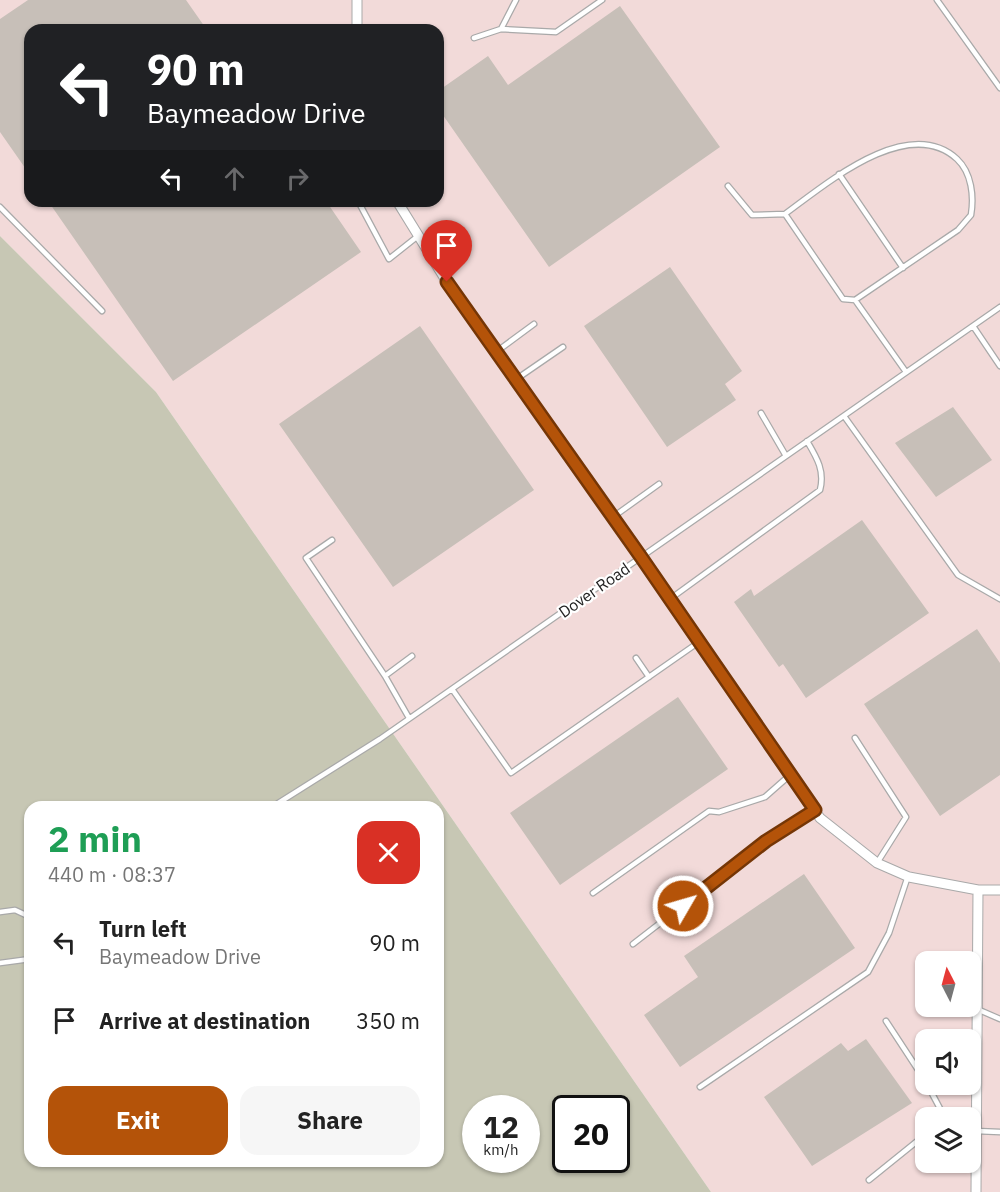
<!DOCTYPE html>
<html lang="en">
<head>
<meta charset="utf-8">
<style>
	body { margin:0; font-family:"IBM Plex Sans",sans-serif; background:#f6f6f6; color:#222; height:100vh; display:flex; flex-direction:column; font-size:22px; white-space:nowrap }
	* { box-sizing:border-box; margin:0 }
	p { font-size:20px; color:#767676 }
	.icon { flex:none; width:33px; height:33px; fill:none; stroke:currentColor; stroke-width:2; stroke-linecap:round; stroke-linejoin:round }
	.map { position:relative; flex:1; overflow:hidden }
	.drawer { position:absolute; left:24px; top:801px; width:420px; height:366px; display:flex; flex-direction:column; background:#fff; border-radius:18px; box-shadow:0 2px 4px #0004 }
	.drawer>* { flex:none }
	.banner { position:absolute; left:24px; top:24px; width:420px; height:183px; border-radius:18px; box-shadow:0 2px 4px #0004; background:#202124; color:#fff; overflow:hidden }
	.needle { width:39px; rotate:354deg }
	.buttons { position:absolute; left:915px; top:951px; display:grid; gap:12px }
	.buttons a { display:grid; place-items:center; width:66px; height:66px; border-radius:12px; background:#fff; box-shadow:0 2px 4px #0004; font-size:30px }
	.speed { position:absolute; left:462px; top:1095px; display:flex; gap:12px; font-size:30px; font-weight:700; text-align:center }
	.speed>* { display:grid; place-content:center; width:78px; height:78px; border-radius:50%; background:#fff; box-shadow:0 2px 4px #0004; line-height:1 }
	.speed small { font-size:15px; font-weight:400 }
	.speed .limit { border:3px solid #111; border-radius:9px; background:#fff; color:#111 }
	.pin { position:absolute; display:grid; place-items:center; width:51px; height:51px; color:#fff; margin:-62px -26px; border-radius:50% 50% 50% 0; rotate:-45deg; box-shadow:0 0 6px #0007 }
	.pin .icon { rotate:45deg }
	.me { position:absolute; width:66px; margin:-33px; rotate:52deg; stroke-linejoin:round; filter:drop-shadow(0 0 4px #0008) }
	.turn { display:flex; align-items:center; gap:21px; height:126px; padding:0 24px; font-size:27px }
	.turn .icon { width:78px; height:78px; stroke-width:2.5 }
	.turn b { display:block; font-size:42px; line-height:51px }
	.lanes { display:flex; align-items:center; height:57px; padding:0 24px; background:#0003; justify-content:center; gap:30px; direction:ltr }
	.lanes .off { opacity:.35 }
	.round { display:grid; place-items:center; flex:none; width:63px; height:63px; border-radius:18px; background:#f6f6f6 }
	.head { display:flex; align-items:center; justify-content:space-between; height:102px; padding:0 24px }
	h1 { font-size:36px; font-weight:800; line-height:45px; color:#1e9e55 }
	.cta { display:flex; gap:12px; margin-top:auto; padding:12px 24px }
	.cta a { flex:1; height:69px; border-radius:18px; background:#b45309; color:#fff; font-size:24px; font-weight:800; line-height:69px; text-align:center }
	.cta a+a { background:#f6f6f6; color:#222 }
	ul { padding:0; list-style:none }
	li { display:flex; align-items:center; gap:18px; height:78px; padding:0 24px }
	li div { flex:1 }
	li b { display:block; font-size:22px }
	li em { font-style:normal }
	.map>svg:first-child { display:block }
	.commercial { fill:#f2dad9; fill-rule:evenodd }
	.construction { fill:#c7c7b4; fill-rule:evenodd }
	.building { fill:#c7bfb8 }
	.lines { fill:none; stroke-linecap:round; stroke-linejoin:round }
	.lane-casing { stroke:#a9a9a9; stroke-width:7 }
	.street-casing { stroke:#a9a9a9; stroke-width:11 }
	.lane { stroke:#fff; stroke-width:4.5 }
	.street { stroke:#fff; stroke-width:9 }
	.route-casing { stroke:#753606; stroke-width:15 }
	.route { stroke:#b45309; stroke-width:10 }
	.labels { text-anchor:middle; stroke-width:4.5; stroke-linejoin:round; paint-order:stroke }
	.street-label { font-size:16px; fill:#222; stroke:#fff }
</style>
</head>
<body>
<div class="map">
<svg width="1000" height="1192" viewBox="0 0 1000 1192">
	<rect width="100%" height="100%" fill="#f2efe9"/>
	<path class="commercial" d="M 0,0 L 1000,0 L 1000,1192 L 711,1192 L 156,392 L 0,236 ZM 30,30 L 438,30 L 438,201 L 30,201 ZM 926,962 L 970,962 L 970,1006 L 926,1006 ZM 926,1040 L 970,1040 L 970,1084 L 926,1084 ZM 926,1118 L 970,1118 L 970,1162 L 926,1162 Z"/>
	<path class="construction" d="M 0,236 L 156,392 L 711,1192 L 0,1192 ZM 30,807 L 438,807 L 438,1161 L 30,1161 ZM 476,1108 L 526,1108 L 526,1160 L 476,1160 ZM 566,1108 L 616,1108 L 616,1160 L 566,1160 Z"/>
	<path class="building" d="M 28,0 L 186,0 L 207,30 L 30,30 L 30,175 L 0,132 L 0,19 Z
		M 620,6 L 720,147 L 549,267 L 438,108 L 438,91 L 488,56 L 508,85 Z
		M 48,201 L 326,201 L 361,252 L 173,381 Z
		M 670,267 L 742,371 L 725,384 L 736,400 L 667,447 L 584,326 Z
		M 420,326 L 534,490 L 393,587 L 279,424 Z
		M 953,407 L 992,460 L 936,497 L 895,443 Z
		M 862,520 L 929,613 L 806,698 L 783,664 L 779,667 L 734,602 L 751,589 L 754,596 Z
		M 977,629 L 1000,663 L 1000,775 L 940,816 L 864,704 Z
		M 678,697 L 728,769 L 560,885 L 510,813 Z
		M 804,874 L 855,948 L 680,1067 L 644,1015 L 698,977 L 684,956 Z
		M 866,1039 L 912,1103 L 812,1166 L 764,1097 L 841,1043 L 848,1051 Z"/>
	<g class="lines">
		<defs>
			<path id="lane" d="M 937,0 L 1000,88
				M 501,29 L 556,32 L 602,0
				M 474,38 L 501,29 L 516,0
				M 839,174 L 903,268
				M 728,186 L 752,215 L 785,214 L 843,299 L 855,300 L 906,372
				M 358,201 L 389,259 L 418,236
				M 0,207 L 102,311
				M 785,214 C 826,184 908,114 957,159 C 972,173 974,197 971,215 L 958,230 L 855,300
				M 973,326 L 1000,366
				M 496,352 L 534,324
				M 515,380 L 563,347
				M 761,413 L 786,456
				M 844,416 L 958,575 L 1000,599
				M 613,517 L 659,484
				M 332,540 L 306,558 L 385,676
				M 670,599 L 820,490 C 825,471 817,458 807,441
				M 636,658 L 649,677
				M 452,689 L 511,773 L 699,642
				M 409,718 L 385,676 L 412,656
				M 855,738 L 906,817 L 877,863
				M 272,807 L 380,739 L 1000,307
				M 593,893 L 709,811 L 719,812 L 765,797 L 790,775
				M 0,912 L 15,910 L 30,917
				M 633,944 L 766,841 L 815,811
				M 0,963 L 30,959
				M 977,1009 L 1000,1019
				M 886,1021 L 926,1082
				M 927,1084 L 945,1118
				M 700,1087 L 868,972 L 889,933 L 908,876
				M 976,1131 L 1000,1132
				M 869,1180 L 926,1134"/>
			<path id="street" d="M 357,0 L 357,30
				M 397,201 L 447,282 L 641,557 L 820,818 L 877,863 L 909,877 L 978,890 L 1000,890
				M 976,1192 L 978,890"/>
		</defs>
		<use href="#lane" class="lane-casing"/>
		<use href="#street" class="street-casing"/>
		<use href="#lane" class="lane"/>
		<use href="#street" class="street"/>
	</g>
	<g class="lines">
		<defs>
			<path id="route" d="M 447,282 L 641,557 L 815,810 L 766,841 L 683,906"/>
		</defs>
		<use href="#route" class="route-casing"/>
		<use href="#route" class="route"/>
	</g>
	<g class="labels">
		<g class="street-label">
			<text transform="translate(594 590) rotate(-35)" y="6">Dover Road</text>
		</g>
	</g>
</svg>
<div class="buttons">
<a><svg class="needle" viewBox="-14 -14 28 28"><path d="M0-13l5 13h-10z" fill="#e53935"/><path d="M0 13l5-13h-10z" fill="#767676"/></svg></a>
<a><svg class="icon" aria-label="sound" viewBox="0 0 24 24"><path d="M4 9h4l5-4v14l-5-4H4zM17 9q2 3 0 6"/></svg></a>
<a><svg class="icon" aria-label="layers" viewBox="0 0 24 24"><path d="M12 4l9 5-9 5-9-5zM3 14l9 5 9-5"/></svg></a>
</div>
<div class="speed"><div>12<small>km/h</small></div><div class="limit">20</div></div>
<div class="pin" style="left:447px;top:282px;background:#d93025"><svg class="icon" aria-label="arrive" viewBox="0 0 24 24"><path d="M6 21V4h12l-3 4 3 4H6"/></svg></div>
<svg class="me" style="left:683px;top:906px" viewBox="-20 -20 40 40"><circle r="17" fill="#b45309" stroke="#fff" stroke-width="3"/><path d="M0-11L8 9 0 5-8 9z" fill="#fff"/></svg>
<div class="banner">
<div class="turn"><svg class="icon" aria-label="left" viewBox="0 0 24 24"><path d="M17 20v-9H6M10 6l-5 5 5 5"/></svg><div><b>90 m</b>Baymeadow Drive</div></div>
<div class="lanes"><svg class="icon" aria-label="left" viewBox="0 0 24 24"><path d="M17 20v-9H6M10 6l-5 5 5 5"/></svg><svg class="icon off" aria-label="ahead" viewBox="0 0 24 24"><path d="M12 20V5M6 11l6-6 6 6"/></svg><svg class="icon off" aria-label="right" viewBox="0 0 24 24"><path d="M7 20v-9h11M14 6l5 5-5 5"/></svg></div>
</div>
<section class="drawer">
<div class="head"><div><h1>2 min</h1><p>440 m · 08:37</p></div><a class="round" style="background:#d93025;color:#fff"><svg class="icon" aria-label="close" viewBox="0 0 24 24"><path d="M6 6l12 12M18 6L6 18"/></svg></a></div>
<ul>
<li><svg class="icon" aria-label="left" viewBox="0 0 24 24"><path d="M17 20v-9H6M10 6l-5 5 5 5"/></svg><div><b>Turn left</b><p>Baymeadow Drive</p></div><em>90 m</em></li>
<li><svg class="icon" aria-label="arrive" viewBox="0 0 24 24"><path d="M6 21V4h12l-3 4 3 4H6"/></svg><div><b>Arrive at destination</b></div><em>350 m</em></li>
</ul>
<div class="cta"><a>Exit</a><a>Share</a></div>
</section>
</div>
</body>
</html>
